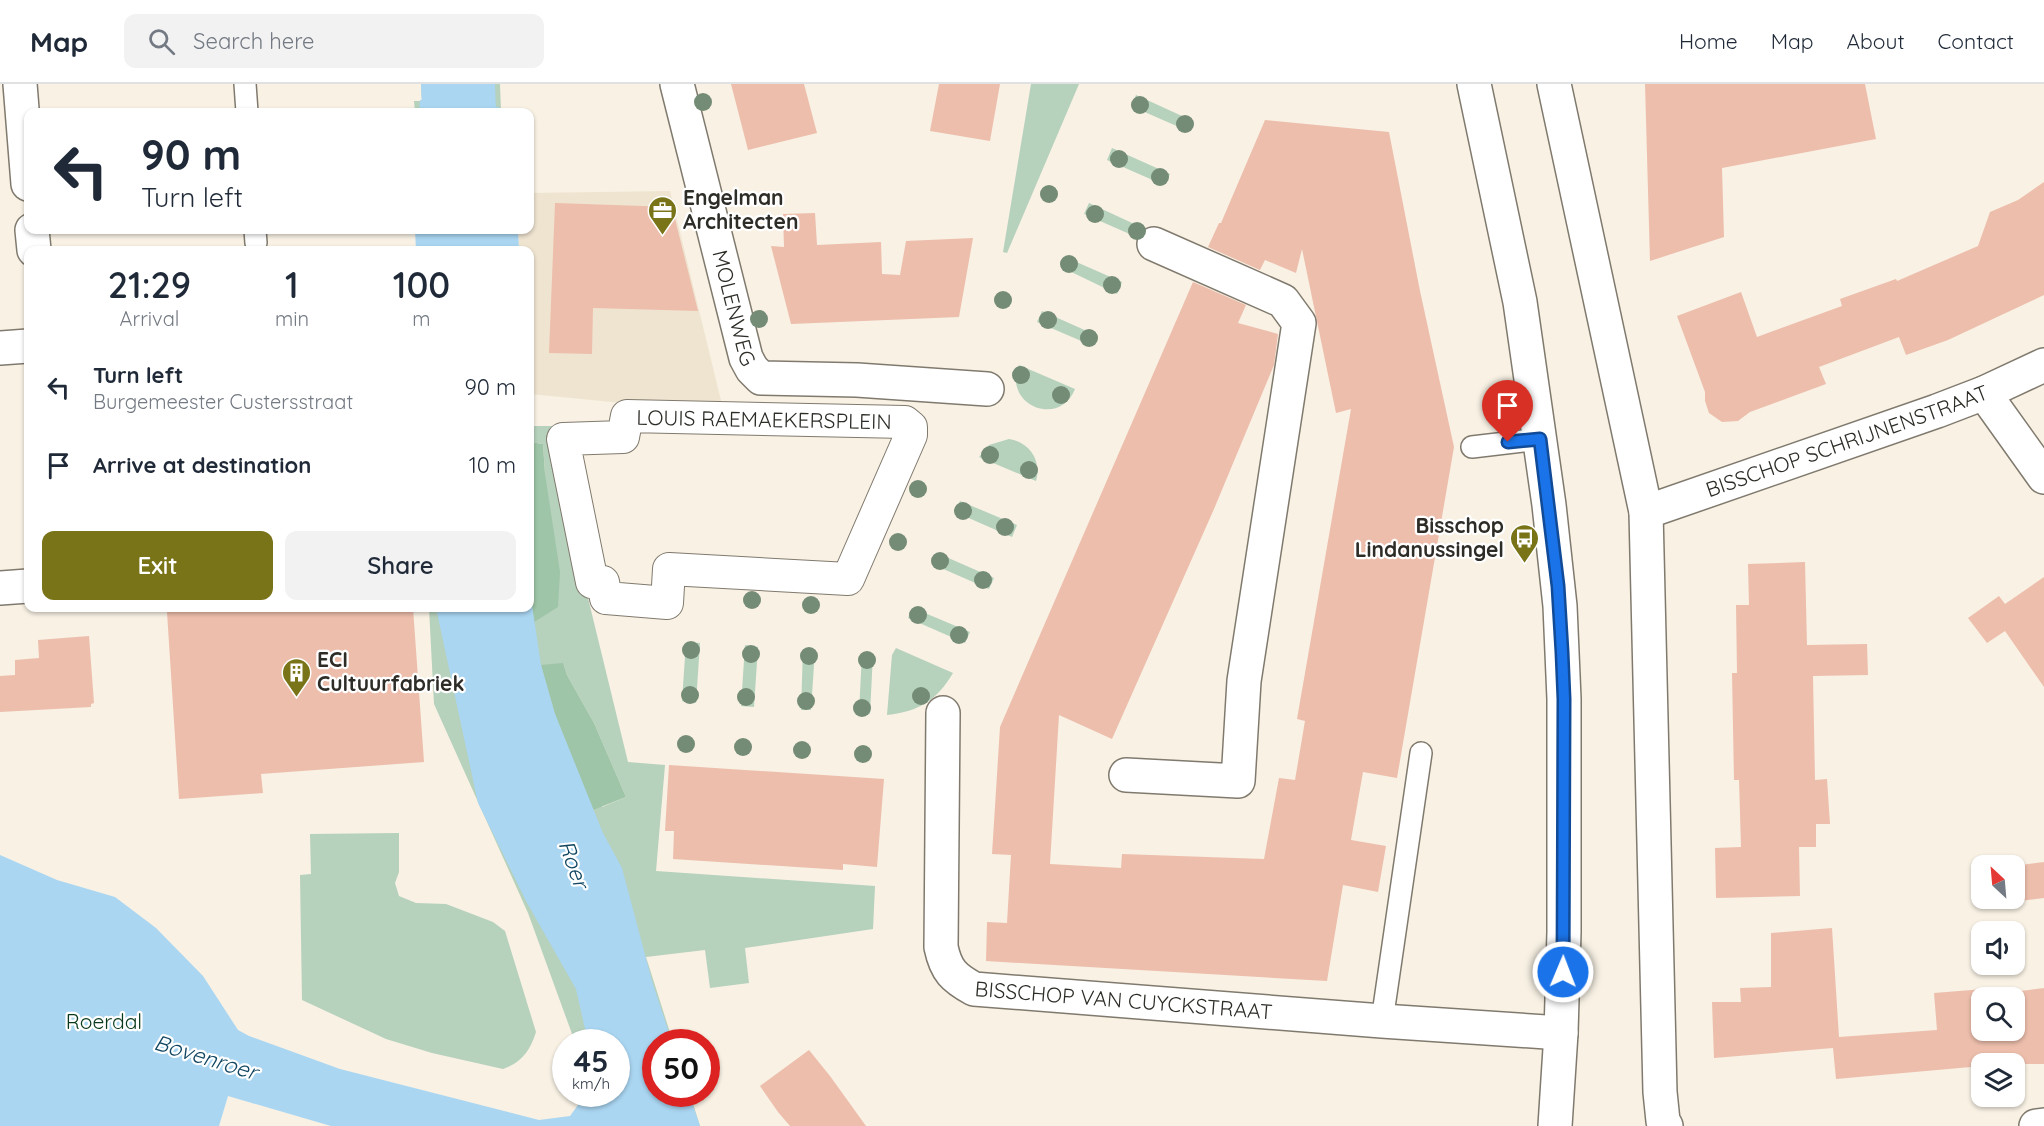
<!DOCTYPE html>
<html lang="en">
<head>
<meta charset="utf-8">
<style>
	body { margin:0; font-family:Quicksand,sans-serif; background:#f2f2f3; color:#1f2937; height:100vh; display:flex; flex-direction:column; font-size:22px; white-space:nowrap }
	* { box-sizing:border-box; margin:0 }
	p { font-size:20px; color:#747a83 }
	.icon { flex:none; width:33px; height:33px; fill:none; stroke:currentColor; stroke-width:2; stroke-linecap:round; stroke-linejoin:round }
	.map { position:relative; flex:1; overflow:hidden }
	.details { position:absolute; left:24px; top:162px; width:510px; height:366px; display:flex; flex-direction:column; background:#fff; border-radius:12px; box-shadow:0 2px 4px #0004 }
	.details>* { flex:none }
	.top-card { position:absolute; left:24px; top:24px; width:510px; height:126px; border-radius:12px; box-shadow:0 2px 4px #0004; background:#fff; color:#1f2937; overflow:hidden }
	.needle { width:39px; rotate:334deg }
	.tools { position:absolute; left:1971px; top:771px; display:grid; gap:12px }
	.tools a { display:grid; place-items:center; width:54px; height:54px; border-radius:12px; background:#fff; box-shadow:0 2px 4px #0004; font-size:30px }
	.speed { position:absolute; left:552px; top:945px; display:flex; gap:12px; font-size:30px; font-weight:700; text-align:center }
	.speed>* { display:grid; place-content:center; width:78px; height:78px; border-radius:50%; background:#fff; box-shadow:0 2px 4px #0004; line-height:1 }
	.speed small { font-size:15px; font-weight:400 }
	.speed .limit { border:9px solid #d22; background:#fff; color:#111 }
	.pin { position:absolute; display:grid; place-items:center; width:51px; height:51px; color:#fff; margin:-62px -26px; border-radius:50% 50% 50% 0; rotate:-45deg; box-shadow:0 0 6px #0007 }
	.pin .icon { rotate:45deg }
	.me { position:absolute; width:66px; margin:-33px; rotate:1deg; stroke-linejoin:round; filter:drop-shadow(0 0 4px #0008) }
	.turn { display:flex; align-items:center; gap:21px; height:126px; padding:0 18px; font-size:27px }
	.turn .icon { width:78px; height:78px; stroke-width:2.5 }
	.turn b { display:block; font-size:42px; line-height:51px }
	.eta { display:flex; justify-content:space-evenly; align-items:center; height:102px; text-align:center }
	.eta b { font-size:36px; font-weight:600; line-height:42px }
	.action { display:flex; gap:12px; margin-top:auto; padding:12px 18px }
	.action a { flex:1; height:69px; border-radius:12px; background:#797418; color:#fff; font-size:24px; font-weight:600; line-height:69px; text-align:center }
	.action a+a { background:#f2f2f3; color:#1f2937 }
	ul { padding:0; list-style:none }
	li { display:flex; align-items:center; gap:18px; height:78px; padding:0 18px }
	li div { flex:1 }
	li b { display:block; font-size:22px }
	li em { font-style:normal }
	header { display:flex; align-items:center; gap:36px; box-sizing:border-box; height:84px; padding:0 30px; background:#fff; border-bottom:2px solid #e0e1e3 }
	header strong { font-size:28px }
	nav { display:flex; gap:33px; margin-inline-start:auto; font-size:21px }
	.search { width:420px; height:54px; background:#f2f2f3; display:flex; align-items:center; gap:15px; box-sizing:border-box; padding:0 21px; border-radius:12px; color:#747a83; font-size:22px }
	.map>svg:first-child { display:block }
	.built { fill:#efe4d0 }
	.green { fill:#b6d1bc; fill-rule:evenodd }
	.forest { fill:#9ec5a7 }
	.water { fill:#aad6f2 }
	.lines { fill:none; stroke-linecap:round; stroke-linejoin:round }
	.river { stroke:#aad6f2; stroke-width:74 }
	.building { fill:#edbeac; fill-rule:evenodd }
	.service-casing { stroke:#807a6e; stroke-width:24 }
	.pedestrian-casing { stroke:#807a6e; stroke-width:34 }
	.minor-casing { stroke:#807a6e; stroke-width:36 }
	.secondary-casing { stroke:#807a6e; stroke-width:36 }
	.service { stroke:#fff; stroke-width:21 }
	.pedestrian { stroke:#fff; stroke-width:32 }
	.minor { stroke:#fff; stroke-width:33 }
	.secondary { stroke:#fff; stroke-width:33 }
	.tree { fill:#748b75 }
	.route-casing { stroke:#114b97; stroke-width:15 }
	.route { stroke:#1a73e8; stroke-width:10 }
	.labels { text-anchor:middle; stroke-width:4.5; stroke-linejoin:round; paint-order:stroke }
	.poi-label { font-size:21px; font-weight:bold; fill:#2e2c27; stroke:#fff; text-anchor:start }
	.street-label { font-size:21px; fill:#2e2c27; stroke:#fff }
	.park-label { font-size:21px; fill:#08381b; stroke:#fff }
	.water-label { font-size:22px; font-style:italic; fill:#104662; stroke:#fff }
</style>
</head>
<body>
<header>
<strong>Map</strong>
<div class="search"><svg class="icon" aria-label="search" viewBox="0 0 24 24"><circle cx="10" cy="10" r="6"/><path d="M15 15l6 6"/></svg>Search here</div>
<nav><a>Home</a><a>Map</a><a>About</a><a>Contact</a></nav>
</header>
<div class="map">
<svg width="2044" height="1042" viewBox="0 0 2044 1042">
	<rect width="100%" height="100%" fill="#f8f1e4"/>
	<path class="built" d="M 670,107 L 724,329 L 530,310 L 530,166 L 519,166 L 518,146 L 530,146 L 530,109 Z"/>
	<path class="green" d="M 421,0 L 500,0 L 501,28 L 415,28 L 414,17 L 422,17 Z
		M 1031,0 L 1079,0 L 1007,169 L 1003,168 Z
		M 1136,11 L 1193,37 L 1188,47 L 1131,22 Z
		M 1112,64 L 1170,90 L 1164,101 L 1107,76 Z
		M 1089,119 L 1145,145 L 1141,155 L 1084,130 Z
		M 1065,173 L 1122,198 L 1117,210 L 1061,183 Z
		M 1042,227 L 1098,252 L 1093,262 L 1037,238 Z
		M 1019,281 L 1075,305 C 1059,345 1002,320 1019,281 Z
		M 530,342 L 560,342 L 558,391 L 628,678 L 665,681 L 656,787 L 875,802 L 873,845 L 745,864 L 749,899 L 710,904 L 705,866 L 646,873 L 673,958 L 656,958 L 656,1010 L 690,1010 L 700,1042 L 572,1042 L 586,1010 L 616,1010 L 616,958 L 575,958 L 528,829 L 434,620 L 429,524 L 530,524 L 530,517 L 535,537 L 545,390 L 543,360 L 530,358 ZM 563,579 L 567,591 L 594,639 L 626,713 L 602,723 Z
		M 1009,355 C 1029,358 1042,376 1036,397 L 979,373 L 989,361 Z
		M 960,417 L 1017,441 L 1012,453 L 955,428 Z
		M 937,469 L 994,494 L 989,505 L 932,480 Z
		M 913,524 L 970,548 L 965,559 L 908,534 Z
		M 686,558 L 700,559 L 696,619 L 682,617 Z
		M 745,561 L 758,563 L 754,623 L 741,622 Z
		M 896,564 L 953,589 C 936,617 920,627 887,631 L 892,571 Z
		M 803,565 L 815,566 L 811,626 L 801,626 Z
		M 862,569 L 873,570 L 870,630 L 859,629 Z
		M 399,749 L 399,788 L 395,799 L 399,812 L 416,819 L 446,820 L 493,838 L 505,847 L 536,948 C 530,967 522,978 503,985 L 432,969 L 386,955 L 302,916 L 300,791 L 311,790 L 310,750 Z"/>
	<path class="forest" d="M 530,358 L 543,360 L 545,390 L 560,488 L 558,523 L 534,538 L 530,508 Z
		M 563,579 L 567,591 L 594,639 L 626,713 L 593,726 L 555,630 L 541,581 Z"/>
	<path class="water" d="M 420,16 L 499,23 L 501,28 L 419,28 Z
		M 415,146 L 518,146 L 519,166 L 416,166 Z
		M 530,508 L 541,581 L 555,630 L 603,749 L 622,784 L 652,897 L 672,958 L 656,958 L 656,1010 L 689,1010 L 700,1042 L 331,1042 L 228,1012 L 219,1042 L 0,1042 L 0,771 L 57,796 L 115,813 L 156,844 L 203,892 L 238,946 L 249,952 L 340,985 L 539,1036 L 570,1032 L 586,1010 L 616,1010 L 616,958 L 588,958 L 576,905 L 526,817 L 478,719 L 436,524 L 530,524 Z"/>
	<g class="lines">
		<path class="river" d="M 458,0 L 459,28"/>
	</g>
	<path class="building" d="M 731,0 L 804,0 L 817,49 L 748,66 Z
		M 939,0 L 1000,0 L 990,57 L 930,47 Z
		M 1645,0 L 1865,0 L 1876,55 L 1722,84 L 1724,153 L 1650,177 Z
		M 1265,36 L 1389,48 L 1420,207 L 1454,363 L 1397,694 L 1363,688 L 1351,756 L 1386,762 L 1378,808 L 1343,801 L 1327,897 L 986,877 L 987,838 L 1007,839 L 1011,771 L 992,770 L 1000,643 L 1193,198 L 1246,221 L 1238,239 L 1278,250 L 1274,281 L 1214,425 L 1112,655 L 1059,631 L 1050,780 L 1121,784 L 1122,770 L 1264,775 L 1279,694 L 1295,696 L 1305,637 L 1297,635 L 1351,325 L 1336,329 L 1302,165 L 1296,189 L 1265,176 L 1260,186 L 1208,163 L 1219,139 L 1221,139 Z
		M 2044,98 L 2044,211 L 1948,256 L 1906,271 L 1899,253 L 1819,283 L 1826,300 L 1750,328 L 1738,337 L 1722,338 L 1709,329 L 1705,317 L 1705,308 L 1677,232 L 1741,208 L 1757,253 L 1842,222 L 1840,215 L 1896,195 L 1897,197 L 1978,162 L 1990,128 L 2018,116 Z
		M 555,119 L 672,123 L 698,227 L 593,224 L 592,270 L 549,269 Z
		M 815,129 L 817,161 L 881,158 L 882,190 L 900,191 L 906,157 L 973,154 L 959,233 L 791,240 L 771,162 L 784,163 L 783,130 Z
		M 1805,478 L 1807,561 L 1867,560 L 1868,591 L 1813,592 L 1815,696 L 1827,695 L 1830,740 L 1816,740 L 1816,763 L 1799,763 L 1800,812 L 1716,814 L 1715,764 L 1741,763 L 1739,696 L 1734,696 L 1732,589 L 1737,589 L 1736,521 L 1749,521 L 1748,480 Z
		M 2044,493 L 2044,603 L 2005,547 L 1987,559 L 1968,534 L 1999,512 L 2005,520 Z
		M 189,524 L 413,524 L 424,678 L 261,690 L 263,709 L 179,715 L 167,528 L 189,526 Z
		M 89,552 L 94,619 L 91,620 L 91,623 L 0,628 L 0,592 L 15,591 L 15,576 L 39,574 L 38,556 Z
		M 669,681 L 884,695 L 877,783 L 843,780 L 843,786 L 673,775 L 674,747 L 665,747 Z
		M 2044,778 L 2044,814 L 2011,818 L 2011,814 L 2014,814 L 2014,782 Z
		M 1832,844 L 1839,953 L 1937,946 L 1934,909 L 1984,905 L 1984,912 L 2044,904 L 2044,980 L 1982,980 L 1982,982 L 1836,995 L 1833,964 L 1714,974 L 1712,918 L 1741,918 L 1740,904 L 1771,903 L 1771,849 ZM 1982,914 L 2014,914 L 2014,946 L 1982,946 Z
		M 809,966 L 830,992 L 866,1042 L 790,1042 L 778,1028 L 760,1002 Z"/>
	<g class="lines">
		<defs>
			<path id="service" d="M 245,0 L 247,28
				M 255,146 L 256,159
				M 1472,363 L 1540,355
				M 1382,937 L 1421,669"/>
			<path id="pedestrian" d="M 627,332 L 905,338 L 911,343 L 911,351 L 848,495 L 669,485 L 667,519 L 606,514 L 603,498 L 592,498 L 563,355 L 623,353 Z"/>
			<g id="minor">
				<path d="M 20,0 L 28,100"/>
				<path id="s1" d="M 677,0 L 746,274 L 752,285 L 761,294 L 857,296 L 987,305"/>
				<path d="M 1554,0 L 1646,428 L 1660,1008 L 1663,1037 L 1666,1042"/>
				<path d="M 32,146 L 34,166"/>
				<path d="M 0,264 L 28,262"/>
				<path d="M 1984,309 L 2044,393"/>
				<path id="s2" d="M 1646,428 L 1937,327 L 1984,309 L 2044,281"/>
				<path d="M 0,504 L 28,502"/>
				<path id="s3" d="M 943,629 L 941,863 C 946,887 954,894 974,905 L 1382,937 L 1561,949"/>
				<path d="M 1126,691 L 1238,697 L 1244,597 L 1299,239 L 1283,217 L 1154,160"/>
				<path d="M 2036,1042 L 2044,1041"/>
			</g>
			<path id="secondary" d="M 1474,0 L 1520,218 L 1549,421 L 1560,522 L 1564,615 L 1564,848 L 1561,949 L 1555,1042"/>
		</defs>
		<use href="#service" class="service-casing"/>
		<use href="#pedestrian" class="pedestrian-casing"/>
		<use href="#minor" class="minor-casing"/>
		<use href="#secondary" class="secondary-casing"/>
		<use href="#service" class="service"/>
		<use href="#pedestrian" class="pedestrian"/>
		<use href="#minor" class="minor"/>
		<use href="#secondary" class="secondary"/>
	</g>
	<g class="tree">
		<circle cx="703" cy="18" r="9"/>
		<circle cx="1140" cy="21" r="9"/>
		<circle cx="1185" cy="40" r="9"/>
		<circle cx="1119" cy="75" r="9"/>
		<circle cx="1160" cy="93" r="9"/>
		<circle cx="1049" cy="110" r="9"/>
		<circle cx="1095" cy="130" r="9"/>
		<circle cx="1137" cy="147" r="9"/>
		<circle cx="1069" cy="180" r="9"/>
		<circle cx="1112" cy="201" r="9"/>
		<circle cx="1003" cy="216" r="9"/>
		<circle cx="759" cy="235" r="9"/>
		<circle cx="1048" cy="236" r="9"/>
		<circle cx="1089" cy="254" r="9"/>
		<circle cx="1021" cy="291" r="9"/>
		<circle cx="1061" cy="311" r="9"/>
		<circle cx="990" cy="371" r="9"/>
		<circle cx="1029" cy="386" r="9"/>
		<circle cx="918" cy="405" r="9"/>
		<circle cx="963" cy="427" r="9"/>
		<circle cx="1005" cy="443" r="9"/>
		<circle cx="898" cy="458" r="9"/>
		<circle cx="940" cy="477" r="9"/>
		<circle cx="983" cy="496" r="9"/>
		<circle cx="752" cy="516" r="9"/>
		<circle cx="811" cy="521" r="9"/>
		<circle cx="918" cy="531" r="9"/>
		<circle cx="959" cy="551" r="9"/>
		<circle cx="691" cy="566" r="9"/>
		<circle cx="751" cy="570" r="9"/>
		<circle cx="809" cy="572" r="9"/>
		<circle cx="867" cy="576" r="9"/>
		<circle cx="690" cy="611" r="9"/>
		<circle cx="921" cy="612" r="9"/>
		<circle cx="746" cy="613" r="9"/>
		<circle cx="806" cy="617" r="9"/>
		<circle cx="862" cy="624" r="9"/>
		<circle cx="686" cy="660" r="9"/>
		<circle cx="743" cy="663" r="9"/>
		<circle cx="802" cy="666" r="9"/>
		<circle cx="863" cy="670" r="9"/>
	</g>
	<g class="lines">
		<defs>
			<path id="route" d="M 1508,358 L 1540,355 L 1558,502 L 1562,568 L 1564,615 L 1563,888"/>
		</defs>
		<use href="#route" class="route-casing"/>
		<use href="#route" class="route"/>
	</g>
	<defs>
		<symbol id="office-pin" viewBox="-11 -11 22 30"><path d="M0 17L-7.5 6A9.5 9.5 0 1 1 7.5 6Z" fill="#797418" stroke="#fff"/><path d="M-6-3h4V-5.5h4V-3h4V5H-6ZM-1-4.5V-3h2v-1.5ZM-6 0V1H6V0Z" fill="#fff"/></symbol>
		<symbol id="bus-pin" viewBox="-11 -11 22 30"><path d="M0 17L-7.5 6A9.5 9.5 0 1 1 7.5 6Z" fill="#797418" stroke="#fff"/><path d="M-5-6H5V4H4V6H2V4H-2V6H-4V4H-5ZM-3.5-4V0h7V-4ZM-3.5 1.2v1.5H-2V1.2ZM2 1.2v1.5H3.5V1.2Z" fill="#fff"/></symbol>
		<symbol id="building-pin" viewBox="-11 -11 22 30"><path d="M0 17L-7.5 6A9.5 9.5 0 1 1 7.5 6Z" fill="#797418" stroke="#fff"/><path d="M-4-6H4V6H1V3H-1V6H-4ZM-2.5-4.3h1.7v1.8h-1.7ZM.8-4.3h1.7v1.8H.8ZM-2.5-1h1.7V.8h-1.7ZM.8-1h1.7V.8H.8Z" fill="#fff"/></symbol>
	</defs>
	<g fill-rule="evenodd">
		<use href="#office-pin" x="646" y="110" width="33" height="45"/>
		<use href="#bus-pin" x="1508" y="438" width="33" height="45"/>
		<use href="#building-pin" x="280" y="572" width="33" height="45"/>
	</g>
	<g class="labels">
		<g class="poi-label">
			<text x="683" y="121">Engelman<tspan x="683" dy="24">Architecten</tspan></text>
			<text x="1504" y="449" text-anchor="end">Bisschop<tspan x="1504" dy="24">Lindanussingel</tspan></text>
			<text x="317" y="583">ECI<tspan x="317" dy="24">Cultuurfabriek</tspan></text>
		</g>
		<g class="street-label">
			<text dy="7" stroke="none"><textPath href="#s1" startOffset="231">MOLENWEG</textPath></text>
			<text transform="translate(764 336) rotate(1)" y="7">LOUIS RAEMAEKERSPLEIN</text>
			<text dy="7" stroke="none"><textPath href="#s2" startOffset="213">BISSCHOP SCHRIJNENSTRAAT</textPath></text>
			<text dy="7" stroke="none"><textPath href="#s3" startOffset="440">BISSCHOP VAN CUYCKSTRAAT</textPath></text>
		</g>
		<g class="park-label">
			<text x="104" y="945">Roerdal</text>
		</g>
		<g class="water-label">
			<text transform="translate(574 780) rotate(70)" y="8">Roer</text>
			<text transform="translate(206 973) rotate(17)" y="8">Bovenroer</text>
		</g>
	</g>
</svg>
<div class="tools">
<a><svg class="needle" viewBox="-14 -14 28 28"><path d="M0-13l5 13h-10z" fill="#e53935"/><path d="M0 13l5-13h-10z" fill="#747a83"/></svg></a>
<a><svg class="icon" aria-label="sound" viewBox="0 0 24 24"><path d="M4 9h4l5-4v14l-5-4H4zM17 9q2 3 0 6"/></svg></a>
<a><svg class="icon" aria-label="search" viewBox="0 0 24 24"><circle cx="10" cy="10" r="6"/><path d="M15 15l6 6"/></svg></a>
<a><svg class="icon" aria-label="layers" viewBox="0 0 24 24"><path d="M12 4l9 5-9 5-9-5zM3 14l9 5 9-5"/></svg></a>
</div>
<div class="speed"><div>45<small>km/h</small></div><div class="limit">50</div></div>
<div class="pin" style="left:1508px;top:358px;background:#d93025"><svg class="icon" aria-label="arrive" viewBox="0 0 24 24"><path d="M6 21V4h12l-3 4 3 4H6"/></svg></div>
<svg class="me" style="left:1563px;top:888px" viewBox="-20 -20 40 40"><circle r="17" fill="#1a73e8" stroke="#fff" stroke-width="3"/><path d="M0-11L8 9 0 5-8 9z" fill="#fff"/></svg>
<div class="top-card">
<div class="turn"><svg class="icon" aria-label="left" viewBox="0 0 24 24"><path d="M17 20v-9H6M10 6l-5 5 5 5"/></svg><div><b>90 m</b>Turn left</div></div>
</div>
<section class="details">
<div class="eta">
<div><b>21:29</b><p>Arrival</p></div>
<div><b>1</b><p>min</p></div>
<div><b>100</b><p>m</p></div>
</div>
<ul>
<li><svg class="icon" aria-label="left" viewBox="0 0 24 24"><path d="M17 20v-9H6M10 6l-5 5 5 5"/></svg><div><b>Turn left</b><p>Burgemeester Custersstraat</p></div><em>90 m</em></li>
<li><svg class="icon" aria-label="arrive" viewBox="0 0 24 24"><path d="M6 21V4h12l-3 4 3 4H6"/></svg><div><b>Arrive at destination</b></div><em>10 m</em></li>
</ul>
<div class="action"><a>Exit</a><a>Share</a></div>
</section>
</div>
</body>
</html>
